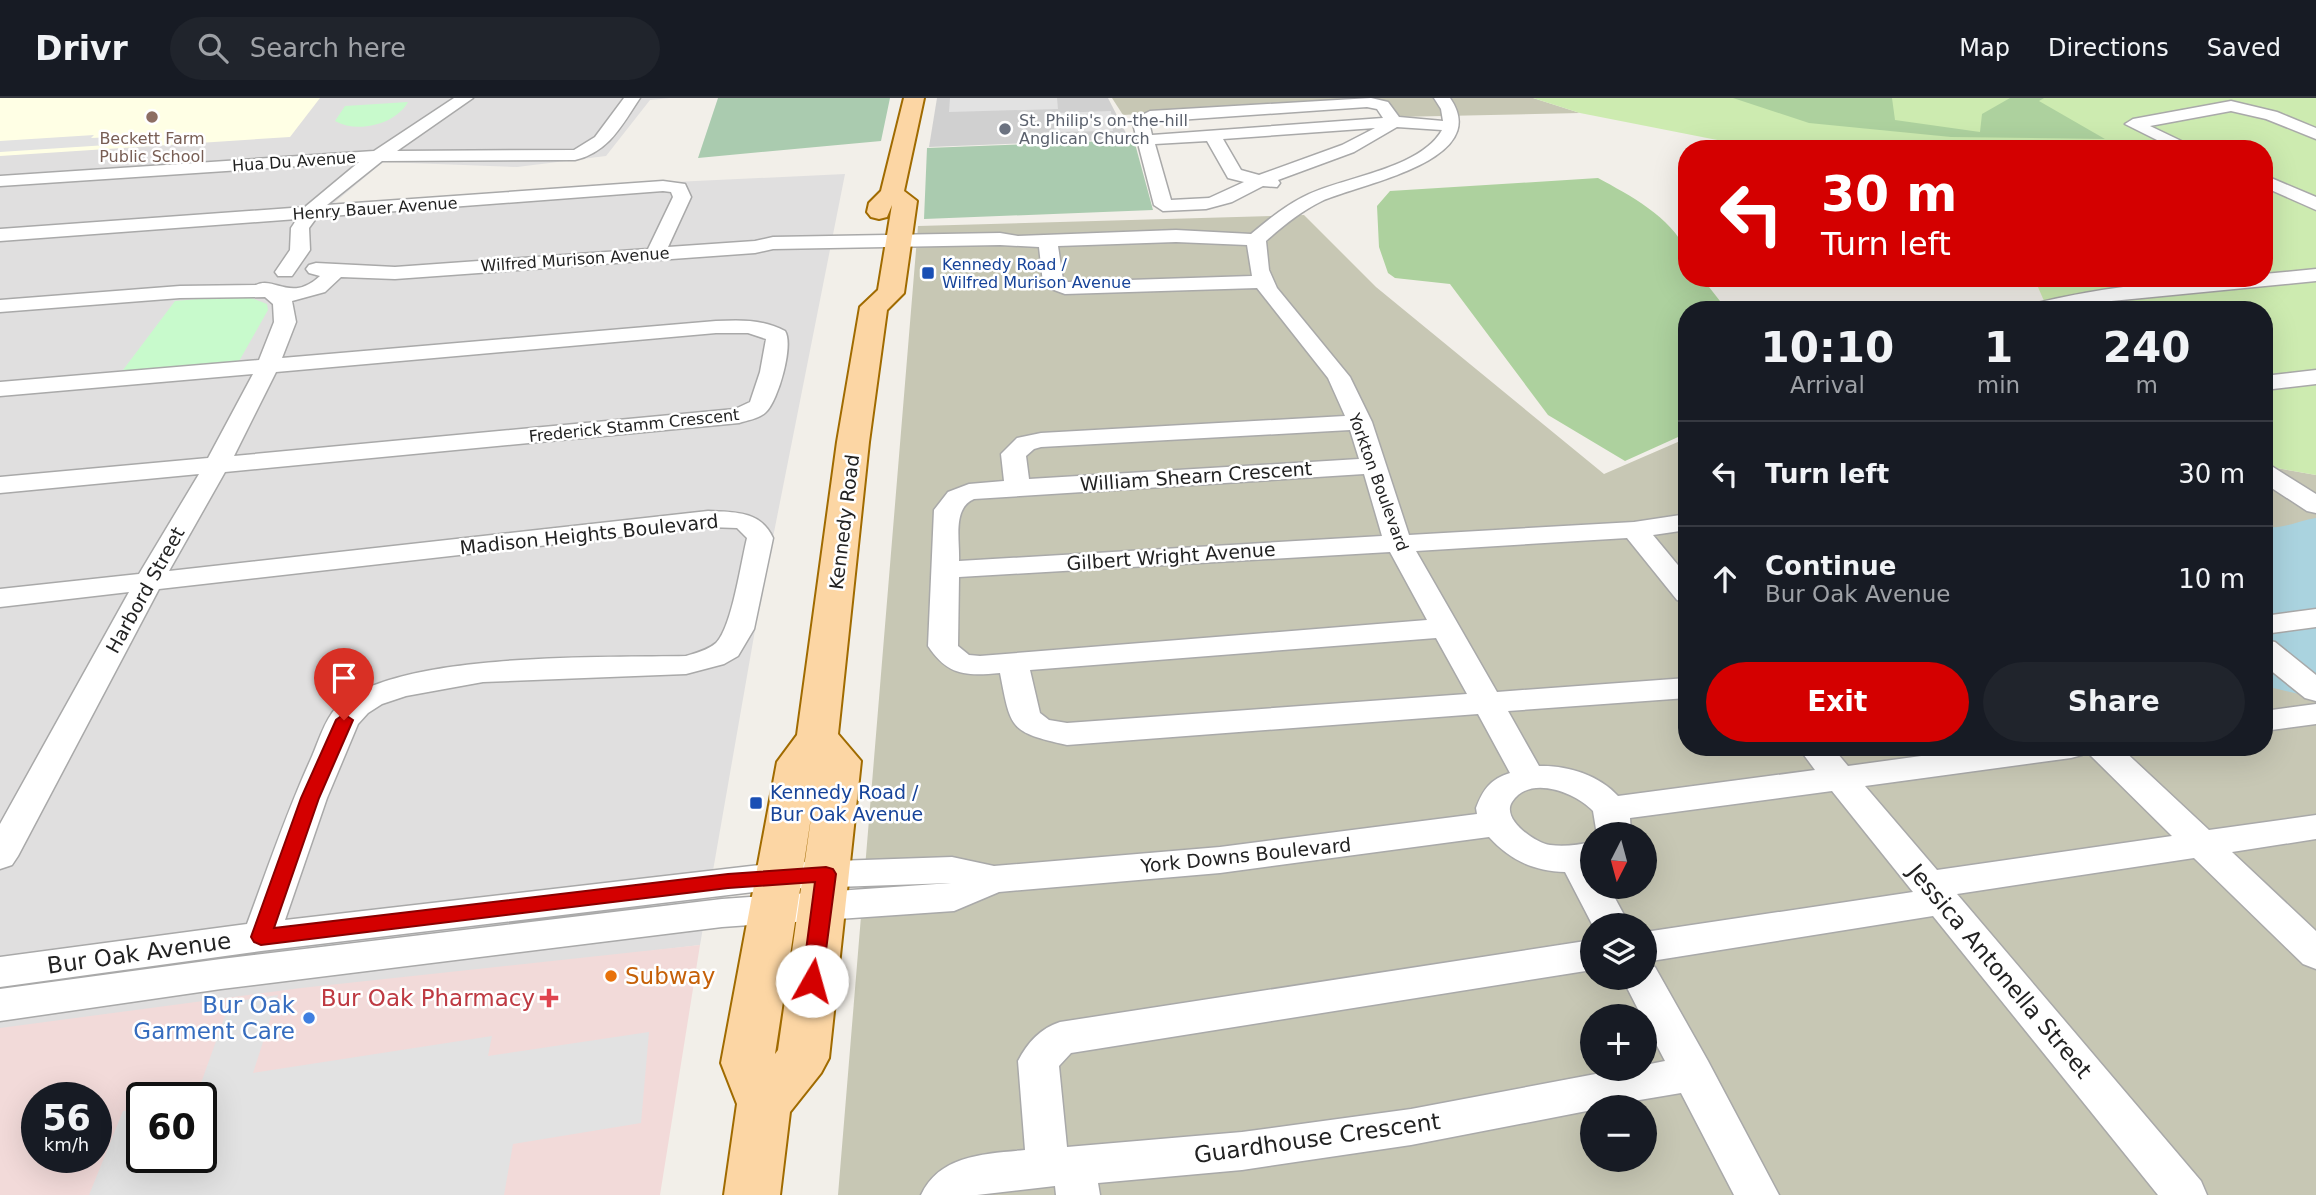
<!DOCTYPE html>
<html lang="en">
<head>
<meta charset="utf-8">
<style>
	body { margin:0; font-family:"DejaVu Sans",sans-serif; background:#20242c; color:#f1f3f6; height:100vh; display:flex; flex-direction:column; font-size:26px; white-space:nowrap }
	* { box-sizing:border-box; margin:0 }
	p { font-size:23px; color:#9ea1a6 }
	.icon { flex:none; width:38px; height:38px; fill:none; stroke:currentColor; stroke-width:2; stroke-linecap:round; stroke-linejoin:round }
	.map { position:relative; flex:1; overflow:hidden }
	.drawer { position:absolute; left:1678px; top:203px; width:595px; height:455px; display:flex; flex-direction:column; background:#171b24; border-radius:28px; box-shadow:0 7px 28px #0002 }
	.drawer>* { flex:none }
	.guide { position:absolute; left:1678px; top:42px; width:595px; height:147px; border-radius:28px; box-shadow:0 7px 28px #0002; background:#d40000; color:#fff; overflow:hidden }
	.needle { width:46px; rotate:186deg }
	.buttons { position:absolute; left:1580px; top:724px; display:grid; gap:14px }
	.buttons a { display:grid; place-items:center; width:77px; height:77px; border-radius:50%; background:#171b24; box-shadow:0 7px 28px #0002; font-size:35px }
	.speed { position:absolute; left:21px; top:984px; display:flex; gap:14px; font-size:35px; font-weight:700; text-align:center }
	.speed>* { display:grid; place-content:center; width:91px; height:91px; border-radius:50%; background:#171b24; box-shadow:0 7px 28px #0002; line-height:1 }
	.speed small { font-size:18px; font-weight:400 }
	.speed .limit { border:4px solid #111; border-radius:10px; background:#fff; color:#111 }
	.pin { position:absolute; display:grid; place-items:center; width:60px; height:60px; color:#fff; margin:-72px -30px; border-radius:50% 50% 50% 0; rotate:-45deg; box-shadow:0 0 7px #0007 }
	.pin .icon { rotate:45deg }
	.me { position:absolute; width:77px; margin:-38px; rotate:7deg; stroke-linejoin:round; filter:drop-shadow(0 0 5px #0008) }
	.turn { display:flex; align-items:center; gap:24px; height:147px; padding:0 28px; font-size:32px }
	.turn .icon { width:91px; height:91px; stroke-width:2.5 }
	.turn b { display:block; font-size:49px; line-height:60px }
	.eta { display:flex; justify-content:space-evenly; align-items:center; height:119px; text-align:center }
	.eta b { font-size:42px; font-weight:700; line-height:49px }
	.button { display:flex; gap:14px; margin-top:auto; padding:14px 28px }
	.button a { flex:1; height:80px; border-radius:42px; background:#d40000; color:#fff; font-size:28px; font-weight:700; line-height:80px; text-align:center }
	.button a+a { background:#20242c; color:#f1f3f6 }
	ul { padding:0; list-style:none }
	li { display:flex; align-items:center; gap:21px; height:105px; padding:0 28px; border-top:2px solid #363941 }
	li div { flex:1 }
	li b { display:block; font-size:26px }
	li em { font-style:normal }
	header { display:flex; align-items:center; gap:42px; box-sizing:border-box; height:98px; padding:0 35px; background:#171b24; border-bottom:2px solid #363941 }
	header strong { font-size:33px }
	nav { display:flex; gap:38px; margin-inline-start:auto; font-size:24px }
	.search { width:490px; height:63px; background:#20242c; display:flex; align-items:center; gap:18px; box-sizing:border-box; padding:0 24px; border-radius:38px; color:#9ea1a6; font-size:26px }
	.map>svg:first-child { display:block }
	.residential { fill:#e0dfdf }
	.commercial { fill:#f2dad9; fill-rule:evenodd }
	.education { fill:#ffffe5 }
	.religious { fill:#d0d0d0 }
	.construction { fill:#c7c7b4; fill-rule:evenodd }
	.grass { fill:#cdebb0 }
	.forest { fill:#add19e }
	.cemetery { fill:#aacbaf }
	.park { fill:#c8facc }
	.parking { fill:#e2e2e2 }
	.water { fill:#aad3df }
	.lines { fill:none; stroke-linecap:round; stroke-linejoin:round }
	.minor-casing { stroke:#a9a9a9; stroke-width:3 }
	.major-casing { stroke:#a06b00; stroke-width:4 }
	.minor { fill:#fff; fill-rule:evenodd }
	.major { fill:#fcd6a4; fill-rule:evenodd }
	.route { fill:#d40000; stroke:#8a0000; stroke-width:2 }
	.education-dot { fill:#8d6e63; stroke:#fff; stroke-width:2.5 }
	.worship-dot { fill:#6b7280; stroke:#fff; stroke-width:2.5 }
	.transit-dot { fill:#1a4fb4; stroke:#fff; stroke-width:2.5 }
	.food-dot { fill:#e8710a; stroke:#fff; stroke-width:2.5 }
	.health-dot { fill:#e0444e; stroke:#fff; stroke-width:2.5 }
	.shop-dot { fill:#3f7fe0; stroke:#fff; stroke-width:2.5 }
	.labels { text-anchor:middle; stroke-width:5; stroke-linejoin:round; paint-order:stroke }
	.far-worship-label { font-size:16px; fill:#5b616d; stroke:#fff; text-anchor:start }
	.far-education-label { font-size:16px; fill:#785e54; stroke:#fff }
	.far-street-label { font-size:16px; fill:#222; stroke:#fff }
	.far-transit-label { font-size:16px; fill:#164399; stroke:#fff; text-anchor:start }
	.street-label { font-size:19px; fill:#222; stroke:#fff }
	.transit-label { font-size:19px; fill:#164399; stroke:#fff; text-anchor:start }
	.near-street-label { font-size:23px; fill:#222; stroke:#fff }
	.near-food-label { font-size:23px; fill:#c56008; stroke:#fff; text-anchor:start }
	.near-health-label { font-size:23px; fill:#be3a42; stroke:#fff; text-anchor:end }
	.near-shop-label { font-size:23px; fill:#366cbe; stroke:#fff; text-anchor:end }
</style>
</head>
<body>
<header>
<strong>Drivr</strong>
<div class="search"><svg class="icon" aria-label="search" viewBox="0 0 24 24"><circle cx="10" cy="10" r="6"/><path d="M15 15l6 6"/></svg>Search here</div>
<nav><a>Map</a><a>Directions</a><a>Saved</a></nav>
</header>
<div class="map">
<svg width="2316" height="1097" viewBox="0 0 2316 1097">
	<rect width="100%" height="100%" fill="#f2efe9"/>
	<path class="residential" d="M 0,0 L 670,0 L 650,2 L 606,58 L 517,69 L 383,64 L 328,110 L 590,88 L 845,76 L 758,515 L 700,847 L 0,932 Z"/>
	<path class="commercial" d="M 700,847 L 660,1097 L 0,1097 L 0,930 L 301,890 ZM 37,999 L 96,999 L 96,1059 L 37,1059 ZM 142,999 L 201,999 L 201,1059 L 142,1059 Z"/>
	<path class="education" d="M 0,0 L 320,0 L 290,39 L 0,58 Z"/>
	<path class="religious" d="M 937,0 L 1108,0 L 1129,41 L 929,49 Z"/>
	<path class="construction" d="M 1112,0 L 1533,0 L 1580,15 L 1396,19 L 1376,2 L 1123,17 Z
		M 1304,117 L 1376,189 L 1604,376 L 1687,340 L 1687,649 L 2264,649 L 2265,368 L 2316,377 L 2316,1097 L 838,1097 L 918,128 ZM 1592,737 L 1645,737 L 1645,789 L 1592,789 ZM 1592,828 L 1645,828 L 1645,880 L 1592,880 ZM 1592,919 L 1645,919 L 1645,971 L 1592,971 ZM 1592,1010 L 1645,1010 L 1645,1062 L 1592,1062 Z"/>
	<path class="grass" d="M 1533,0 L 2316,0 L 2316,377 L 2265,368 L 2264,212 L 2048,212 L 2034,180 L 2264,180 L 2264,51 L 1763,51 L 1580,15 Z"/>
	<path class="forest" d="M 1733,0 L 1892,0 L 1895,22 L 1980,34 L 1982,16 L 2010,0 L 2044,0 L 2039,3 L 2105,41 L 1951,39 L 1809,25 Z
		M 1598,80 C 1629,97 1672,119 1686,153 C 1689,161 1687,172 1687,180 L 1702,180 L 1727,212 L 1687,212 L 1687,335 L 1625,363 L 1548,317 L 1450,186 L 1395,180 L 1388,175 L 1379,149 L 1377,108 L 1390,93 Z"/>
	<path class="cemetery" d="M 718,0 L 890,0 L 881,43 L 698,60 Z
		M 1134,42 L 1153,112 L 924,121 L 927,50 Z"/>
	<path class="park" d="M 408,4 C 396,26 358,36 335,23 L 345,8 Z
		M 244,197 L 267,206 L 268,212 L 238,265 L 120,276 L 175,203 Z"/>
	<path class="parking" d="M 950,0 L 1057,0 L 1058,11 L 949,14 Z
		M 1111,13 L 1113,33 L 1054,34 L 1054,15 Z
		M 94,37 L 91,40 L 115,39 L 107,47 L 0,54 L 0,43 Z
		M 278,897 L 253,975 L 492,938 L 488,958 L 649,934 L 641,1025 L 513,1046 L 504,1097 L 89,1097 L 123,1013 L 142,1010 L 142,1059 L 201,1059 L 201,999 L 196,999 L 230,904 Z"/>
	<path class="water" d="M 2316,420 L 2316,600 L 2265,588 L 2265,429 C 2283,431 2298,423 2316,420 Z"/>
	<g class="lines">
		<defs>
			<path id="minor" d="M 454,0 L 473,0 L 397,53 L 574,52 L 595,39 L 624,0 L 640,0 C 622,27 609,54 575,62 L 382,63 L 327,107 L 663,83 L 685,86 L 691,99 L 668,149 L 755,143 L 773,139 L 1000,135 L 1018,138 L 1176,132 L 1251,136 C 1269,121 1287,106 1309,96 C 1346,79 1421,70 1442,32 L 1397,29 L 1354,54 L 1278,82 L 1280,85 L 1277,89 L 1263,88 L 1232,104 L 1206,111 L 1163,113 L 1154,107 L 1132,22 L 1150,13 L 1371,0 L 1388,4 L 1399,19 L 1443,23 L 1441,11 L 1434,0 L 1450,0 C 1494,63 1359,86 1322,103 C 1301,113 1283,128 1266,143 L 1269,172 L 1277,190 L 1350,279 L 1372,324 L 1409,437 L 1634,424 L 1687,416 L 1687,432 L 1653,437 L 1687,478 L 1687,505 L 1677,502 L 1627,440 L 1416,453 L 1497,594 L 1687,580 L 1687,600 L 1508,613 L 1539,668 C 1567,667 1599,677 1618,698 L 1815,672 L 1798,649 L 1832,649 L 1848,668 L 1987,649 L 2120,649 L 2209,732 L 2316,717 L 2316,741 L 2232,754 L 2316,833 L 2316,871 L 2303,866 L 2194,760 L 1957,796 L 2201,1083 L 2207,1097 L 2158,1097 L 1933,818 L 1645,864 L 1645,834 L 1913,794 L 1832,693 L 1630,720 L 1631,737 L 1597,737 L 1593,713 C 1576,695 1530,676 1512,704 C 1501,721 1535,745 1550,747 C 1564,749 1578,747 1592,744 L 1592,789 L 1609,789 L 1630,828 L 1593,828 L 1565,774 C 1533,773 1510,762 1489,739 L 1220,775 L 999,794 L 954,813 L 722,829 L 221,891 L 0,923 L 0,891 L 221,861 L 722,801 L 951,785 L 778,791 L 261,853 L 0,889 L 0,859 L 247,826 C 267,772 286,716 310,663 C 317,648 322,629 332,615 C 380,552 608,560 686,558 C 696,555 708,552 716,545 C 732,529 741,464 747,440 L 737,430 L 708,429 L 159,491 L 18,758 L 12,767 L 0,771 L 0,726 L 129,494 L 0,509 L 0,491 L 139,476 L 199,376 L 0,395 L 0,379 L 208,360 L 253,276 L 0,298 L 0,284 L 259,262 L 274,224 L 273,206 L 265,199 L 180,200 L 0,214 L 0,202 L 180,188 L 256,187 C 275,178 291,205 320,178 L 309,175 L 306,171 L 309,167 L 316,165 L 395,169 L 648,151 L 673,99 L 671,94 L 663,93 L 317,119 L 309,130 L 310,152 L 292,178 L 278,178 L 275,174 L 290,152 L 291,130 L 297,121 L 0,143 L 0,131 L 305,109 L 359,64 L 0,88 L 0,78 L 374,53 ZM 1367,9 L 1377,11 L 1383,20 L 1152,37 L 1149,24 ZM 1375,30 L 1342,47 L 1259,77 L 1241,72 L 1223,41 ZM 1207,43 L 1228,80 L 1244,84 L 1209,100 L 1171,102 L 1155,46 ZM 1176,144 L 1247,147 L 1252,178 L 1068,184 L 1063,182 L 1058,148 ZM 1000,147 L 1039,149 L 1043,185 L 1046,189 L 1065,196 L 1257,190 L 1328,280 L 1345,318 L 1041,335 L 1017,340 L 1001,356 L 1004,383 L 969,386 L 948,394 L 934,412 L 928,548 C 948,578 966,578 1000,575 C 1011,631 1009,634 1067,647 L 1478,616 L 1510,675 C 1490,681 1483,692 1476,710 L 1477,716 L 1220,749 L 994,768 L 952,759 L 778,765 L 285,822 L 327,700 L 358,626 L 368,615 L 382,606 L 406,598 L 483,584 L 686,576 L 724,566 L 738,558 L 754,531 L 773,440 C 761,413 735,414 708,413 L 169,473 L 225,374 L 739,325 C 748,322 759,321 766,314 C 778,303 794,247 785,233 C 763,221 740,222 716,223 L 282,260 L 296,224 L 292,203 L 325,194 L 341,179 L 395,181 L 755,155 L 773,151 ZM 716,235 L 748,235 L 766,241 L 760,274 L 750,304 L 735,311 L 234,358 L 276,274 ZM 1350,332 L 1359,361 L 1029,381 L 1026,358 L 1034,351 L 1041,349 ZM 1364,376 L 1382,438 L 959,463 C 960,443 952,410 974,401 ZM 1390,454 L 1427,522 L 980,558 L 969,557 L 958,548 L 959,479 ZM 1436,540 L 1467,596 L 1067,625 L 1049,622 L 1040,615 L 1030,572 ZM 2085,652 L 2172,738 L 1937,772 L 1865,688 L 2071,660 L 2082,657 Z
				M 2231,3 L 2277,14 L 2316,30 L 2316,41 L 2266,21 L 2231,13 L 2150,28 L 2198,51 L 2175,51 L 2125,26 L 2133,21 Z
				M 2264,77 L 2316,99 L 2316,112 L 2264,89 Z
				M 2316,171 L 2316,183 L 2101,204 L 2064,212 L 2022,212 L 2025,208 C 2102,188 2184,180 2264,180 L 2264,176 Z
				M 2316,272 L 2316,286 L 2264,292 L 2264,278 Z
				M 2264,367 L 2273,369 L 2316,396 L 2316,415 L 2307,413 L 2264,385 Z
				M 2316,511 L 2316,529 L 2264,536 L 2264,518 Z
				M 2264,542 L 2275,544 L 2316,577 L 2316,603 L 2305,600 L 2264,567 Z
				M 2316,606 L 2316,626 L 2264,633 L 2264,613 Z
				M 1592,842 L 1592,872 L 1071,955 L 1059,968 L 1067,1049 L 1242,1034 L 1411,1011 L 1622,971 L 1645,971 L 1645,967 L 1665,963 L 1645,925 L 1645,919 L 1642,919 L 1622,880 L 1645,880 L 1645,866 L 1655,869 L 1708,963 L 1779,1097 L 1734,1097 L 1681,995 L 1592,1010 L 1592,1012 L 1411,1047 L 1242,1072 L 1098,1085 L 1100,1097 L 1056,1097 L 1055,1088 L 977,1097 L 921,1097 C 940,1056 986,1056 1025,1052 L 1018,963 C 1027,945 1041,930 1060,924 Z"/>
			<path id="major" d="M 904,0 L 924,0 L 904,93 L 917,103 L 904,195 L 887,212 L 869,344 L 838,636 L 861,663 L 829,960 L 821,975 L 790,1014 L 780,1097 L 724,1097 L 737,1006 L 721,965 L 777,664 L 797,637 L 837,344 L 860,209 L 878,192 L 892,107 L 887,119 L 879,121 L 871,119 L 867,114 L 869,105 L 881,93 ZM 813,706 L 778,952 L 775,956 Z"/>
		</defs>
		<use href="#minor" class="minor-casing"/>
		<use href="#major" class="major-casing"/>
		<use href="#minor" class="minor"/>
		<use href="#major" class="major"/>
	</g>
	<path class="route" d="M 344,616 L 353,622 L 319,700 L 274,830 L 728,776 L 826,769 L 833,771 L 836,776 L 822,883 L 819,888 L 812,891 L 805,888 L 802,883 L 815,784 L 728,790 L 261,847 L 254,844 L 251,839 L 301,700 L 336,622 Z"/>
	<circle class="education-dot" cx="152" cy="19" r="7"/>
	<circle class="worship-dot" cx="1005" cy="31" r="7"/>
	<g class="transit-dot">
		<rect x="921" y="168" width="14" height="14" rx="3.5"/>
		<rect x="749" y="698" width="14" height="14" rx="3.5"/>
	</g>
	<circle class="food-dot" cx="611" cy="878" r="7"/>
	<path class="health-dot" d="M545.5 889.5h7v7h7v7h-7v7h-7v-7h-7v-7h7z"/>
	<circle class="shop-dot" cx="309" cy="920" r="7"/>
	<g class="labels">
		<g class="far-worship-label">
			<text x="1019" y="28">St. Philip's on-the-hill<tspan x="1019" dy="18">Anglican Church</tspan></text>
		</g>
		<g class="far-education-label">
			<text x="152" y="46">Beckett Farm<tspan x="152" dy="18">Public School</tspan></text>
		</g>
		<g class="far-street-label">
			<text transform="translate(294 63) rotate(-4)" y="6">Hua Du Avenue</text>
			<text transform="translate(375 110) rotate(-4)" y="6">Henry Bauer Avenue</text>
			<text transform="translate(575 161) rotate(-4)" y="6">Wilfred Murison Avenue</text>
			<text transform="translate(634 327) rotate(-6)" y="6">Frederick Stamm Crescent</text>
			<text transform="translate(1379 384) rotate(70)" y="6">Yorkton Boulevard</text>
		</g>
		<g class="far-transit-label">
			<text x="942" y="172">Kennedy Road /<tspan x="942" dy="18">Wilfred Murison Avenue</tspan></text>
		</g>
		<g class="street-label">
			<text transform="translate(1196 378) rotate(-4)" y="7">William Shearn Crescent</text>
			<text transform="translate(844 424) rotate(-83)" y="7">Kennedy Road</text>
			<text transform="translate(589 436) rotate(-6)" y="7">Madison Heights Boulevard</text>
			<text transform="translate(1171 458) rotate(-4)" y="7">Gilbert Wright Avenue</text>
			<text transform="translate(145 492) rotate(-61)" y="7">Harbord Street</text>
			<text transform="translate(1246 757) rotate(-6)" y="7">York Downs Boulevard</text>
		</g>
		<g class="transit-label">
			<text x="770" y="701">Kennedy Road /<tspan x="770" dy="22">Bur Oak Avenue</tspan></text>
		</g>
		<g class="near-street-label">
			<text transform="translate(139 855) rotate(-8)" y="8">Bur Oak Avenue</text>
			<text transform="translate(2000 873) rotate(50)" y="8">Jessica Antonella Street</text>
			<text transform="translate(1317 1040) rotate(-8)" y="8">Guardhouse Crescent</text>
		</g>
		<g class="near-food-label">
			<text x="625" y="886">Subway</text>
		</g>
		<g class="near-health-label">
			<text x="535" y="908">Bur Oak Pharmacy</text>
		</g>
		<g class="near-shop-label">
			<text x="295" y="915">Bur Oak<tspan x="295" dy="26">Garment Care</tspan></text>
		</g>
	</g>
</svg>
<div class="buttons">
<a><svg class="needle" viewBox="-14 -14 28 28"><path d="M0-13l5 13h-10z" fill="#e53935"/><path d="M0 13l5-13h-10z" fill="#9ea1a6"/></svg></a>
<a><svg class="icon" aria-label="layers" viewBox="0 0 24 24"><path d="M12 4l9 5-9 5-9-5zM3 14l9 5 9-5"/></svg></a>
<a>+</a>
<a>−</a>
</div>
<div class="speed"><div>56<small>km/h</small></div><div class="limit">60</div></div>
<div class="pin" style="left:344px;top:622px;background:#d93025"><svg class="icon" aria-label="arrive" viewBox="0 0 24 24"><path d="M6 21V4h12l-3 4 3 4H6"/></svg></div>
<svg class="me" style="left:812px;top:883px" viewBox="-20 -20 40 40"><circle r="19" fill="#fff"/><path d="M0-13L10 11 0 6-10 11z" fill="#d40000"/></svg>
<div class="guide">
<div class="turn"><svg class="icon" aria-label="left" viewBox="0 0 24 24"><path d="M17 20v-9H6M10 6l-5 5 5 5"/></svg><div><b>30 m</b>Turn left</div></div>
</div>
<section class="drawer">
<div class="eta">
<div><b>10:10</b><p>Arrival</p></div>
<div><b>1</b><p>min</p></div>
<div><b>240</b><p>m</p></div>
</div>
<ul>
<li><svg class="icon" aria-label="left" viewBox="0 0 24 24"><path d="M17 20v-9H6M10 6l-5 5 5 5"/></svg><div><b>Turn left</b></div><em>30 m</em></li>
<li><svg class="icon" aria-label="ahead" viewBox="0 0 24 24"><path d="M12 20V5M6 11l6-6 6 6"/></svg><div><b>Continue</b><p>Bur Oak Avenue</p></div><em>10 m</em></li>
</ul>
<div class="button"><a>Exit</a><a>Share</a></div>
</section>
</div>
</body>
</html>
